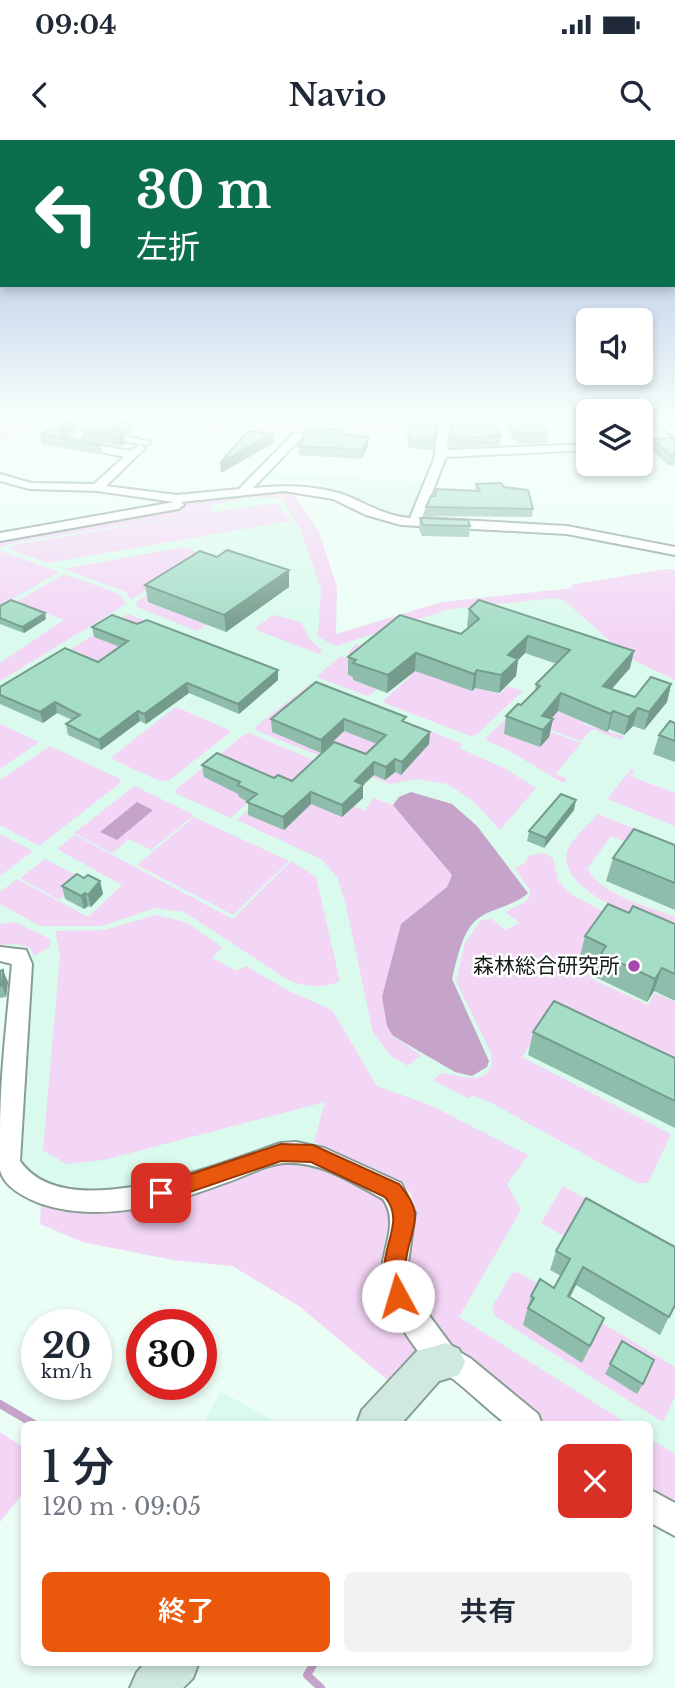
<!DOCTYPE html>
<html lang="ja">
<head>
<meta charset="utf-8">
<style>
	body { margin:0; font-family:"Libre Baskerville","Noto Sans JP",serif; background:#f2f2f3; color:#1f2937; height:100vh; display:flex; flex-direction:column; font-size:26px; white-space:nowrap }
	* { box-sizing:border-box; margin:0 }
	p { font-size:23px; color:#747a83 }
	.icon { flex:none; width:38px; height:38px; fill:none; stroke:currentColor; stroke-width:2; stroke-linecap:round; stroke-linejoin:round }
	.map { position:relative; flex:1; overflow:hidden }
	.drawer { position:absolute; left:21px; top:1281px; width:632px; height:245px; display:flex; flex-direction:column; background:#fff; border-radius:10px; box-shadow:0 4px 10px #0003 }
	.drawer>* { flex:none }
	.hud { position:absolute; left:0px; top:0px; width:676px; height:147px; box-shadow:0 4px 10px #0003; background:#0b6e4f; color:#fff; overflow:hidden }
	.controls { position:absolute; left:576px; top:168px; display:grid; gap:14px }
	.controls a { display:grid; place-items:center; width:77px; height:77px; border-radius:10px; background:#fff; box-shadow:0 4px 10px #0003; font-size:35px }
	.speed { position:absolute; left:21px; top:1169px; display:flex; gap:14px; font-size:35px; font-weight:700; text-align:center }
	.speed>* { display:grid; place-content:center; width:91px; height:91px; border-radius:50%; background:#fff; box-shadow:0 4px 10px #0003; line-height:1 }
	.speed small { font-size:18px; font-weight:400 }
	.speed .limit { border:10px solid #d22; background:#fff; color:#111 }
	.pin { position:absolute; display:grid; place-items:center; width:60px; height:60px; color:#fff; margin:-30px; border-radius:14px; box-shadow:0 4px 10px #0006 }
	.me { position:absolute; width:77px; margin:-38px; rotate:354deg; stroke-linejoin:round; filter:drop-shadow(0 0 5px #0008) }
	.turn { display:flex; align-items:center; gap:24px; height:147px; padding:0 21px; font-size:32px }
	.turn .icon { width:91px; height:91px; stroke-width:2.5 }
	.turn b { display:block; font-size:49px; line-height:60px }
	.round { display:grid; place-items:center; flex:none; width:74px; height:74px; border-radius:10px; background:#f2f2f3 }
	.head { display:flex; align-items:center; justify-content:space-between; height:119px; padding:0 21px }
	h1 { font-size:42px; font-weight:600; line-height:52px }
	.cta { display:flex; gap:14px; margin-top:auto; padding:14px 21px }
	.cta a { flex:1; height:80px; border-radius:10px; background:#ea580c; color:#fff; font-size:28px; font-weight:600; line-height:80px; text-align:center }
	.cta a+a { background:#f2f2f3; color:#1f2937 }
	.status { display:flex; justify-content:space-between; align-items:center; height:49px; padding:0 35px; background:#fff; direction:ltr }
	.status svg { height:19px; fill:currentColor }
	header { display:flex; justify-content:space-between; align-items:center; height:91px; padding:0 21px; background:#fff; font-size:32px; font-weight:600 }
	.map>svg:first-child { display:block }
	.built { fill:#dafaed }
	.green { fill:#f3d6f5 }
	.water { fill:#c6a3c9 }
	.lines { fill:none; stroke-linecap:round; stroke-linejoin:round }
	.stream { stroke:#c6a3c9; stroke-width:8 }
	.street-casing { stroke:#889e95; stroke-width:4 }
	.secondary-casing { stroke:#889e95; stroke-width:4 }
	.street { fill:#fff; fill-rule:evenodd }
	.secondary { fill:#cfe9e0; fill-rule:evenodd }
	.wall { fill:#8ebeab }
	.shaded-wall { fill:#749b8b }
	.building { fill:#a5ddc7; stroke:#749b8b; stroke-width:2 }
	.route { fill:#ea580c; stroke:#983908; stroke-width:2 }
	.poi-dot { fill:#a747af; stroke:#fff; stroke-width:2.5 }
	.labels { text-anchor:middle; stroke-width:5; stroke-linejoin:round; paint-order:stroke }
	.poi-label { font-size:21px; fill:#121b17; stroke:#fff; text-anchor:end }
</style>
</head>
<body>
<div class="status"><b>09:04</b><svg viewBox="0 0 49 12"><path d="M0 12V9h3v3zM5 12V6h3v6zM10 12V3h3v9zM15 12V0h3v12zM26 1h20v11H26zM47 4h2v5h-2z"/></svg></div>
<header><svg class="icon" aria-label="back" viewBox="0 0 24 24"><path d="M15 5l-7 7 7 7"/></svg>Navio<svg class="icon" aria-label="search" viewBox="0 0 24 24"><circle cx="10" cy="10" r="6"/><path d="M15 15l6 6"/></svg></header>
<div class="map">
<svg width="675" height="1548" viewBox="0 0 675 1548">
	<rect width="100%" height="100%" fill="#ebfef6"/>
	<path class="built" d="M 278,334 L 363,338 L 428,343 L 412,379 L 404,379 L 320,351 L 322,343 L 260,339 L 263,335 Z
		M 292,352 L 318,390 L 337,447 L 336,494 L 442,462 L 574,448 L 675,530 L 675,1370 L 649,1353 L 649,1284 L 543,1284 L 407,1113 L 415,1071 L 411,1053 L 398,1041 L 314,1003 L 289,1001 L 268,1005 L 153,1044 L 91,1051 L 47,1042 L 30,1034 L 15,1016 L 33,820 L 26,809 L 0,807 L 0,400 L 179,368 L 194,361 Z
		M 220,1251 L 280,1284 L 204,1284 Z"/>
	<path class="green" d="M 0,279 L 49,279 L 30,294 L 0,300 Z
		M 175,279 L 405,279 L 401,287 L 424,288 L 423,293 L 437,294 L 395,295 L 302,287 L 291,294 L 226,285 L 219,295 L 208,294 L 204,289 L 170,284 Z
		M 271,350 L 292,352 L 318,390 L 337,447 L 336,494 L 442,462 L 573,448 L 570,445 L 667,429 L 675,430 L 675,540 L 629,518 L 564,460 L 555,458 L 450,469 L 336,506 L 318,497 L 321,449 L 302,393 L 282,358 L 252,357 L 214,364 L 211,372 L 275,363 L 280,366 L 291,381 L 47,423 L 7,408 L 25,403 L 205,373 L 22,401 L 0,407 L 0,400 L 179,368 L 194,361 Z
		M 183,407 L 200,413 L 201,415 L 131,460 L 126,452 L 64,429 Z
		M 0,411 L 1,411 L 59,432 L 0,466 Z
		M 64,434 L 120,454 L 126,464 L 0,541 L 0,523 L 64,480 L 16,462 Z
		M 166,443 L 233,469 L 197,491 L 137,467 L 136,462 Z
		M 128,474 L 205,504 L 151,543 L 71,509 Z
		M 273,475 L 301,482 L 310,500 L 322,510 L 319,514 L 254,489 Z
		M 356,504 L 472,551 L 476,548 L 500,554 L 508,546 L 523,551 L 476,595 L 470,596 L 382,562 L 412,535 L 348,513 Z
		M 341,516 L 361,523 L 347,535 L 354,538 L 352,540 L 377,549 L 368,556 L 319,538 L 318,535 Z
		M 310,544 L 463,604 L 459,608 L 504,628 L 536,648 L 500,690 L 472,660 L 447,644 L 417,639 L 390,644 L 255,590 L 255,587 Z
		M 531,554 L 532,562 L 585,581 L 583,584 L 624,596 L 621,600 L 592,589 L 581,601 L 511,575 Z
		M 176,567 L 232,591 L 168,641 L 157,640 L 110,618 Z
		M 509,576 L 581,603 L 556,634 L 567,639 L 563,643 L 506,609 L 487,601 L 486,598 Z
		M 0,584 L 39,602 L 0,629 Z
		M 249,593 L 335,629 L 327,655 L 365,671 L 373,658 L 393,665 L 452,735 L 447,747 L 401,784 L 392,896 L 421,915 L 408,926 L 391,916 L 373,893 L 346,765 L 337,737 L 321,719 L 237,680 L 277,643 L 218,616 L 245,594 Z
		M 50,606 L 120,639 L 119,644 L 39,706 L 0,685 L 0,640 Z
		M 213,620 L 266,646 L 231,678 L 177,654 L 175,650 Z
		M 631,629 L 635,630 L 630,636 L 675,653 L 675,686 L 607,659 Z
		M 135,646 L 194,675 L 151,710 L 129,699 L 112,713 L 74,693 Z
		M 598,674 L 675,705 L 675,723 L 611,696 L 587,729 C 605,757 646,765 675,777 L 675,807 L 670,790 C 643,779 557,751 567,712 C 571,699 589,685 598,674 Z
		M 194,677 L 289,721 L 233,775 L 137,725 Z
		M 0,694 L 33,711 L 0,736 Z
		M 75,695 L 233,779 L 291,721 L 316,737 L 340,841 C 324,849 304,847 288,840 L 184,772 L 155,768 L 101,786 L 40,786 L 0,764 L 0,752 L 17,739 L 88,777 L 122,745 L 57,709 Z
		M 544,713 L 553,718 L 558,741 L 572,755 L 628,784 L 600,786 L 577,820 L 597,830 L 592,839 L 648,865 L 654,853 L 675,862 L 675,941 L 547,880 L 522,917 L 671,994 L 648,1043 L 637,1043 L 493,964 L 473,955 L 469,959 L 433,940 L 442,933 C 463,937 496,948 491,913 L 456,841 L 465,803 L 481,780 L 492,779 L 505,790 L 520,783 L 505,772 L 525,762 L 530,756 L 530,750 L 515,729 L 526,722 L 528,716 Z
		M 45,719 L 84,739 L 59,760 L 20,738 Z
		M 156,775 L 186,782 L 222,807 L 212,818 L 237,831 L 246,826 L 287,850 L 332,870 L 377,946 L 432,966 L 528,1015 L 507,1044 L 521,1070 L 459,1177 L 628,1284 L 543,1284 L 444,1204 L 403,1143 L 415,1071 L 411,1053 L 397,1041 L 314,1002 L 325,962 L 104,1020 L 66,1024 L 43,1010 L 60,815 L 55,791 L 104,790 Z
		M 15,782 L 50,799 L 49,807 L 34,816 L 30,808 L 15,804 L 0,805 L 0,784 Z
		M 293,1020 L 381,1052 L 390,1076 L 380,1126 L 390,1157 L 421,1206 L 391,1243 L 299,1166 L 232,1126 L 173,1120 L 82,1102 L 40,1084 L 41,1065 L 102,1071 L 172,1062 Z
		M 563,1046 L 675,1107 L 675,1130 L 565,1097 L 541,1083 Z
		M 518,1132 L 675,1227 L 675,1256 L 664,1280 L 661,1281 L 495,1176 L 492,1167 L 512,1133 Z
		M 0,1292 L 24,1308 L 24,1352 L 0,1382 Z
		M 649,1298 L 675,1314 L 675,1370 L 649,1353 Z"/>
	<path class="water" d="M 411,652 L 452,664 L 477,686 L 528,753 C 514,767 487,768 474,782 C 461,796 457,820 452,839 L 489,921 L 487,927 L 472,936 L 455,932 L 393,896 L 387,886 L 382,857 L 401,784 L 447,747 L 452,735 L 393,665 L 399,657 Z
		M 137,662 L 153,670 L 117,700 L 100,692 Z"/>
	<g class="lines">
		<path class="stream" d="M 0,1264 L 34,1284
			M 315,1522 L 307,1535 L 321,1548"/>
		<defs>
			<path id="street" d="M 440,279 L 450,279 L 447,310 L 588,304 L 588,310 L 446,317 L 422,378 L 567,386 L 675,407 L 675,415 L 567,394 L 401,385 L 366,375 L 333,359 L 284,351 L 181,362 L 184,365 L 178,369 L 0,401 L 0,393 L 174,362 L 97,351 L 30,349 L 0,341 L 0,334 L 31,343 L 94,344 L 124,317 L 63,304 L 63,300 L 85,287 L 151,302 L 146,305 L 87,294 L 76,301 L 130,311 L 140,305 L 145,308 L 106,346 L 177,355 L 239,349 L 294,293 L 302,293 L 302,297 L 253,348 C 281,345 311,345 339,353 C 363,361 383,376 410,378 L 434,319 Z
				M 654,279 L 665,279 L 675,289 L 675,298 Z
				M 675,299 L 675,305 L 640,307 L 640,301 Z
				M 0,807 L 26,810 L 32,824 L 20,1021 C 66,1088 221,1023 281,1003 L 296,1002 L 324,1008 L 401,1043 L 415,1073 L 407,1130 L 411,1151 L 454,1209 L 470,1218 L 538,1274 L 542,1284 L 506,1284 C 488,1270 471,1253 453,1239 C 447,1235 440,1233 434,1229 C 413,1209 381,1161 382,1131 C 383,1106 399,1082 383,1059 C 353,1043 321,1021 285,1023 C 266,1024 244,1037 225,1043 C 167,1065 100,1084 39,1063 C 24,1057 4,1047 0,1030 C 0,1019 0,1004 0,993 C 0,937 7,880 12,824 L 0,821 Z
				M 649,1349 L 675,1363 L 675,1396 L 649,1382 Z"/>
			<path id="secondary" d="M 446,1203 L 459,1209 L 465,1222 L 459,1235 L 439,1241 L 401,1284 L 357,1284 L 362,1270 L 417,1211 Z
				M 146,1522 L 199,1522 L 193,1538 L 183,1548 L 130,1548 L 137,1532 Z"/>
		</defs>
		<use href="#street" class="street-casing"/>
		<use href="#secondary" class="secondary-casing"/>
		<use href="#street" class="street"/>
		<use href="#secondary" class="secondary"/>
	</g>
	<path class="wall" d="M 76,279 L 78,288 L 64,296 L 101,305 L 103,315 L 42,304 L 40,294 Z
		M 98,279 L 119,279 L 132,281 L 133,291 L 129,294 L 99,288 Z
		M 440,279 L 433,310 L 408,308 L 408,299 Z
		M 452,279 L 501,296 L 500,305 L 450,307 Z
		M 505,279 L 539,279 L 548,293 L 547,303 L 517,304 L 504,285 Z
		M 81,289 L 124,293 L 125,304 L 119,306 L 83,300 Z
		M 344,294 L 368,305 L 362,319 L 299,315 L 299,306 Z
		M 675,298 L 675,325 L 668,325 L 651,309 L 653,299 Z
		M 476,344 L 504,347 L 533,369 L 532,377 L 426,376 L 426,367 L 435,356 L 475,350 Z
		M 420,378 L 470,386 L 469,397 L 422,396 L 419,389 Z
		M 217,417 L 289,430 L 289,447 L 226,492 L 148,462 L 145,445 Z
		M 0,466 L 46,479 L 24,493 L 0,484 Z
		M 469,469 L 630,528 L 612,549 L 635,557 L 671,544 L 667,562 L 644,590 L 633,586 L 624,595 L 609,589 L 607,592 L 558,571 L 551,579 L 553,579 L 549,597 L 540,607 L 504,594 L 506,576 L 521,565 L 535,550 L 536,544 L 557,524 L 525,513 L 518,520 L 516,536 L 499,553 L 475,548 L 472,551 L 415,531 L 387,553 L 353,540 L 353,537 L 348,535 L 348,517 L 461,494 L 469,488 L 467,486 Z
		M 137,484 L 278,530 L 278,540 L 239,574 L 189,553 L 146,584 L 140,581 L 101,610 L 68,595 L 66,584 L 72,580 L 57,573 L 43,583 L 0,564 L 0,547 L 98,522 L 120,507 L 94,497 L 92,487 Z
		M 316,542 L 405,582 L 430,592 L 429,604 L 401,635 L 395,632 L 385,640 L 374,635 L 363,645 L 363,658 L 342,677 L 311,664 L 284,690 L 248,675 L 248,662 L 239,657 L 238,654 L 204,637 L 202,625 L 292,641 L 366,614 L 377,604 L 344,591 L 321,613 L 272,592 L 271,579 Z
		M 675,583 L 675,622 L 653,614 L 659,595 Z
		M 574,670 L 544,708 L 527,701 L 529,691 Z
		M 675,705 L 675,770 L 606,741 L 613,718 Z
		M 84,738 L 100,741 L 103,754 L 91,767 L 88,766 L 84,769 L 65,759 L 62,746 Z
		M 629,773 L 675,784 L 675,861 L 654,851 L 647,862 L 595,837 L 597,828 L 579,820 L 585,796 Z
		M 0,831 L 8,842 L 6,857 L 0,858 L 0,863 Z
		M 533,892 L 675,918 L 675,988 L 528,915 Z
		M 556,1111 L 669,1177 L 660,1195 L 576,1145 L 570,1157 L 596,1195 L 582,1223 L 523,1185 L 531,1156 L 554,1148 L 561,1136 L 550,1130 Z
		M 622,1201 L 643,1244 L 637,1254 L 605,1234 Z"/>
	<path class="shaded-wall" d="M 76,279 L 78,288 L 62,298 L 59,295 L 60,288 Z
		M 438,279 L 440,279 L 433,310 L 433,301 Z
		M 132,281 L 133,291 L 129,294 L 128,284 Z
		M 124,293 L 125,304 L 119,306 L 118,296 Z
		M 273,293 L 274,303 L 221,333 L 220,323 Z
		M 369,297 L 368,305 L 362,319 L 362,310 Z
		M 289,430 L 289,447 L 226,492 L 224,475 Z
		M 45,473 L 46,479 L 24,493 L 22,487 Z
		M 528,496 L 525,513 L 518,520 L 516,536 L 499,553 L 501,535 L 508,515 Z
		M 634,511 L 630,528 L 599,563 L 603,546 Z
		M 416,513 L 415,531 L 387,553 L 388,535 Z
		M 278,530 L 278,540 L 239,574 L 238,564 Z
		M 477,530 L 475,548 L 472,551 L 474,534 Z
		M 187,543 L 189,553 L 146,584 L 144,574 Z
		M 671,544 L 667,562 L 644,590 L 649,572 Z
		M 561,553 L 558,571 L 542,589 L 542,576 Z
		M 55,562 L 57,573 L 43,583 L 40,572 Z
		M 638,568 L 633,586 L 624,595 L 629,577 Z
		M 138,571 L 140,581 L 101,610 L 99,600 Z
		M 613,571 L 609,589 L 607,592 L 611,574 Z
		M 344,579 L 344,591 L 321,613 L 321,600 Z
		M 553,579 L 549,597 L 540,607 L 543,590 Z
		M 430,592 L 429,604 L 401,635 L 402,622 Z
		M 395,619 L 395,632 L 385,640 L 386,627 Z
		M 374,622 L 374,635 L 363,645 L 363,658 L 342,677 L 342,665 L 355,641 Z
		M 311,652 L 311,664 L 284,690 L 283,677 Z
		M 576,660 L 574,670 L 544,708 L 546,698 Z
		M 100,741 L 103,754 L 91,767 L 88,755 Z
		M 85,753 L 88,766 L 84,769 L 81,756 Z
		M 662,828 L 654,851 L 647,862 L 655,839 Z
		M 3,830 L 8,842 L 6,857 L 2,845 Z
		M 583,1127 L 576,1145 L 561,1174 L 568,1156 Z"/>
	<path class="building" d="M 75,279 L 60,288 L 59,295 L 101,305 L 40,294 Z
		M 104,279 L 119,279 L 132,281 L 128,284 Z
		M 412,279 L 438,279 L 433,301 L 408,299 Z
		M 452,279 L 488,279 L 496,287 L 501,296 L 451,298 Z
		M 508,279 L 539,279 L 548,293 L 518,294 Z
		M 86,286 L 124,293 L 118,296 L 81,289 Z
		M 308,288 L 344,290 L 342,294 L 369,297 L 362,310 L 299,306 Z
		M 248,291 L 273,293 L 220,323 Z
		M 675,298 L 675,315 L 671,316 L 653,299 Z
		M 501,343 L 504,347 L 528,350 L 533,369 L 426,367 L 431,356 L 435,356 L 436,349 L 480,351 L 476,344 Z
		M 420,378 L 468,380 L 470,386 L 423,385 Z
		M 227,410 L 289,430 L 224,475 L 145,445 L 200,411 L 217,417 Z
		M 11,460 L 45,473 L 22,487 L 0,478 L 0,466 Z
		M 479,460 L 634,511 L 603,546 L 635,557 L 651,537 L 671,544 L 649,572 L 638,568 L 629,577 L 613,571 L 611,574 L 561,553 L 542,576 L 553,579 L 543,590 L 506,576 L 518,564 L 521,565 L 540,546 L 536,544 L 570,510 L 528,496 L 508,515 L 518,519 L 501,535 L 477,530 L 474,534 L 416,513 L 388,535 L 353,523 L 356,520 L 348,517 L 400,475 L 461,494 L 479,479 L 469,469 Z
		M 112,475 L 137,484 L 147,480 L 278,530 L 238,564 L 187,543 L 144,574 L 138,571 L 99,600 L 66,584 L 80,575 L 55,562 L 40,572 L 0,555 L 0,547 L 65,508 L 98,522 L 128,501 L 92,487 Z
		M 316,542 L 406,577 L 402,581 L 430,592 L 402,622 L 395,619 L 386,627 L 374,622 L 355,641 L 363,645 L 342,665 L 311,652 L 283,677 L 247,662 L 257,654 L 238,645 L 240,642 L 202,625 L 217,613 L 274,638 L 278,635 L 292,641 L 334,602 L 366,614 L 386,595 L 344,579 L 321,600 L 271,579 Z
		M 670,581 L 675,583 L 675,601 L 659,595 Z
		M 561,654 L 576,660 L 546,698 L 529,691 Z
		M 634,689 L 675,705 L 675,743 L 613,718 Z
		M 77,734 L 84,738 L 88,735 L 100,741 L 88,755 L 85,753 L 81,756 L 62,746 Z
		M 608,764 L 629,773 L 633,766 L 675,784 L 675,834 L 662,828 L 655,839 L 601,814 L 606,806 L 585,796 Z
		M 3,830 L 2,845 L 0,846 L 0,831 Z
		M 554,861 L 675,918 L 675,961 L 533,892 Z
		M 586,1058 L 675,1107 L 675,1165 L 669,1177 L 583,1127 L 568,1156 L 604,1178 L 590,1206 L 528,1168 L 534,1158 L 531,1156 L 540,1139 L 554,1148 L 570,1119 L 556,1111 Z
		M 622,1201 L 654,1220 L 643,1244 L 610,1224 Z"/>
	<linearGradient id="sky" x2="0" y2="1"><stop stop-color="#9aaddc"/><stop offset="0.56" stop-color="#f6fffb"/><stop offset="1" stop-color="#f6fffb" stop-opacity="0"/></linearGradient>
	<rect width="675" height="495" fill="url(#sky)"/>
	<path class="route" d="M 281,1004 L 313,1005 L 399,1044 C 406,1052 413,1061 415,1073 C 416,1089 407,1105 406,1121 C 404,1135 411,1151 406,1164 L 398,1167 L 391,1164 C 385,1150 382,1135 385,1120 C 388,1097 402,1077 385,1057 L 311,1022 L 281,1021 L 161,1062 L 154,1060 L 151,1053 L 154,1047 L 161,1044 Z"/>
	<circle class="poi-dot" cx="634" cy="826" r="7"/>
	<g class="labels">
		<g class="poi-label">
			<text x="620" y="833">森林総合研究所</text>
		</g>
	</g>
</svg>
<div class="controls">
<a><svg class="icon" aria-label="sound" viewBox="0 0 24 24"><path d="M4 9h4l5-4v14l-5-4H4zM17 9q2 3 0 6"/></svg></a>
<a><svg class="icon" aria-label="layers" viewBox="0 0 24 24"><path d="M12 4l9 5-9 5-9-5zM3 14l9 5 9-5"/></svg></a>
</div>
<div class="speed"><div>20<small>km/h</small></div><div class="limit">30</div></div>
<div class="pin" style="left:161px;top:1053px;background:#d93025"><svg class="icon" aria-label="arrive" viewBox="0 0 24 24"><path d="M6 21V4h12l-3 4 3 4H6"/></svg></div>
<svg class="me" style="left:398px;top:1156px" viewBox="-20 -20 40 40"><circle r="19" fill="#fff"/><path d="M0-13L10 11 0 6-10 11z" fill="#ea580c"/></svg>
<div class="hud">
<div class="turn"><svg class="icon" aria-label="left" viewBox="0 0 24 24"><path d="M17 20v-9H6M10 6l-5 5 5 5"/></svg><div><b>30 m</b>左折</div></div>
</div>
<section class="drawer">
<div class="head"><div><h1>1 分</h1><p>120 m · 09:05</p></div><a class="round" style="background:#d93025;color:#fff"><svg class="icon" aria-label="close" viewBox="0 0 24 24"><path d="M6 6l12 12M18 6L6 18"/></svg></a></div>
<div class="cta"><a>終了</a><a>共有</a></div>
</section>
</div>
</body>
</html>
